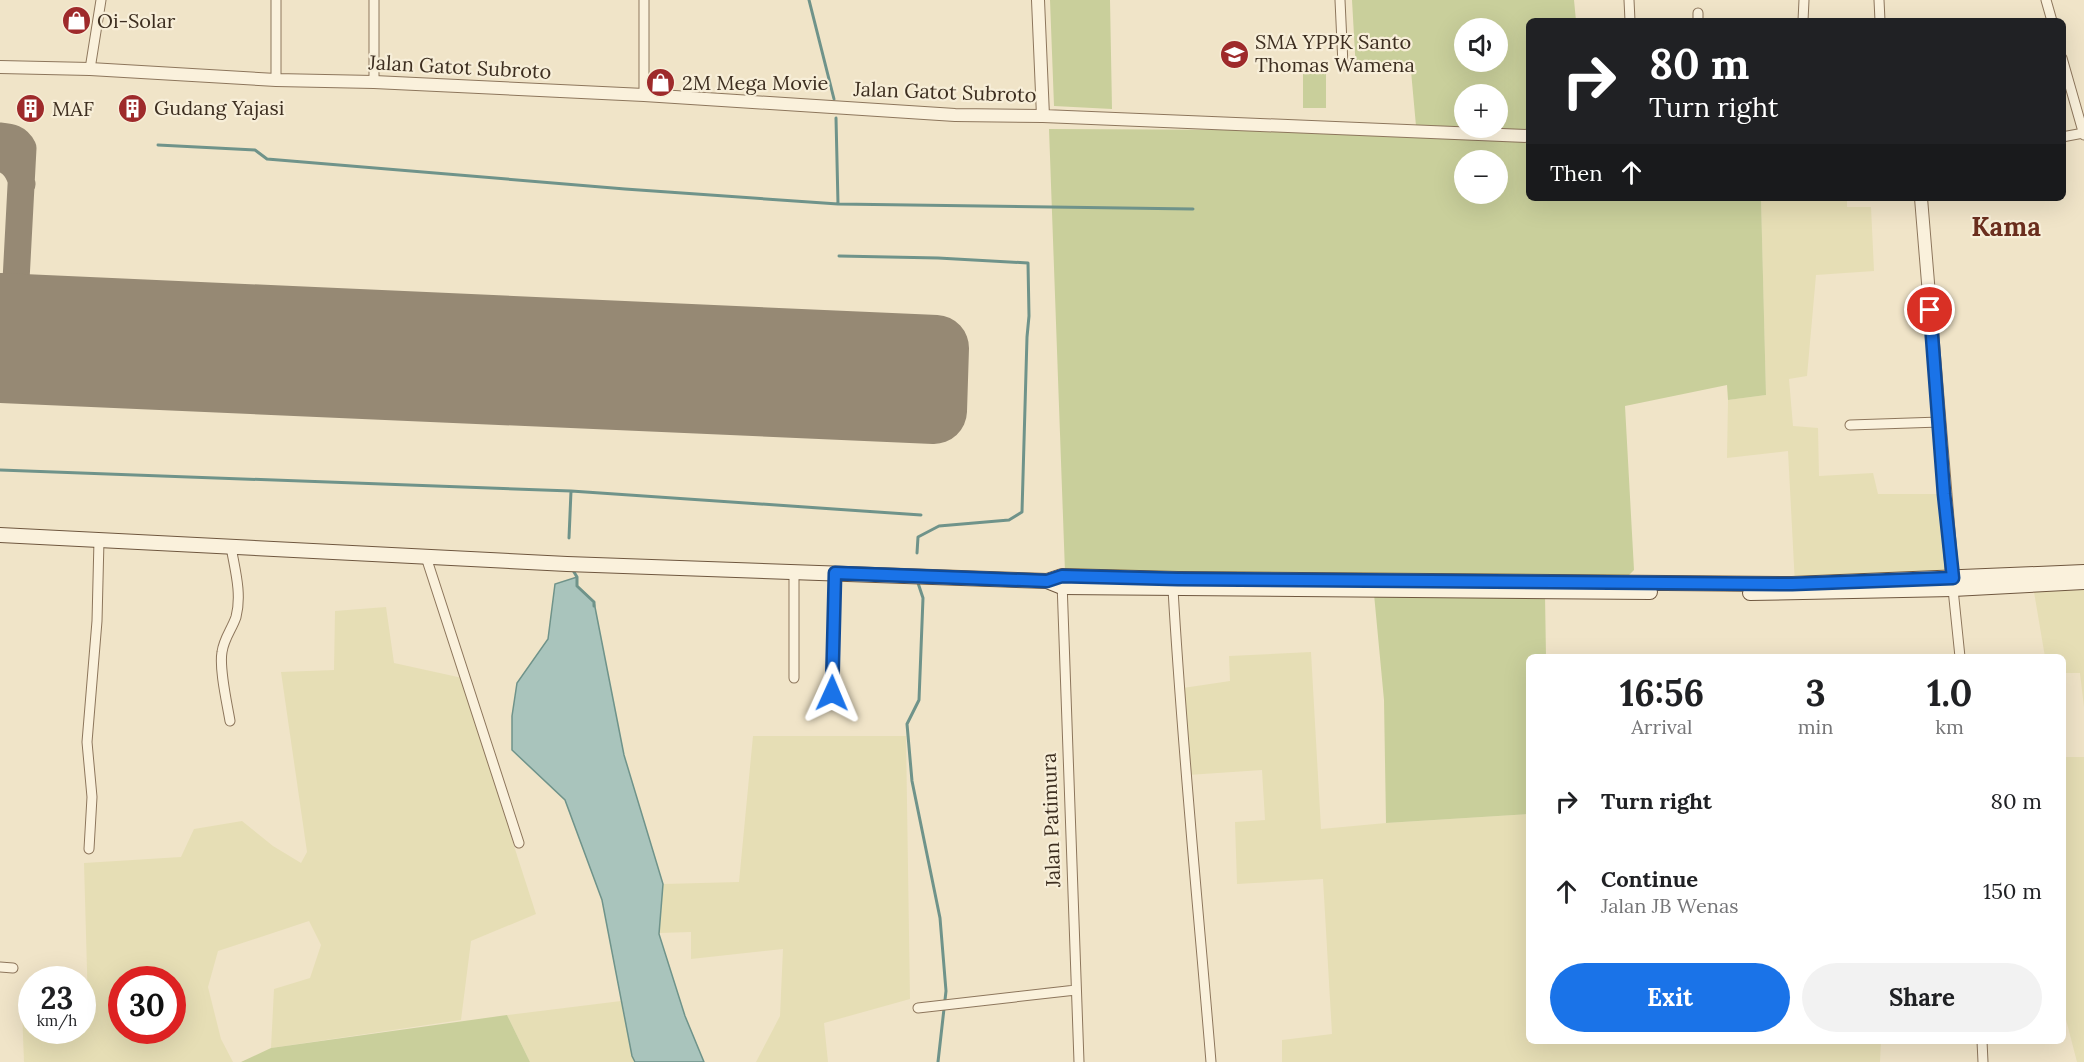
<!DOCTYPE html>
<html lang="en">
<head>
<meta charset="utf-8">
<style>
	body { margin:0; font-family:Lora,serif; background:#f2f2f2; color:#202124; height:100vh; display:flex; flex-direction:column; font-size:22px; white-space:nowrap }
	* { box-sizing:border-box; margin:0 }
	p { font-size:20px; color:#757577 }
	.icon { flex:none; width:33px; height:33px; fill:none; stroke:currentColor; stroke-width:2; stroke-linecap:round; stroke-linejoin:round }
	.map { position:relative; flex:1; overflow:hidden }
	.side { position:absolute; left:1526px; top:654px; width:540px; height:390px; display:flex; flex-direction:column; background:#fff; border-radius:9px; box-shadow:0 6px 24px #0002 }
	.side>* { flex:none }
	.hud { position:absolute; left:1526px; top:18px; width:540px; height:183px; border-radius:9px; box-shadow:0 6px 24px #0002; background:#202124; color:#fff; overflow:hidden }
	.fabs { position:absolute; left:1454px; top:18px; display:grid; gap:12px }
	.fabs a { display:grid; place-items:center; width:54px; height:54px; border-radius:50%; background:#fff; box-shadow:0 6px 24px #0002; font-size:30px }
	.speed { position:absolute; left:18px; top:966px; display:flex; gap:12px; font-size:30px; font-weight:700; text-align:center }
	.speed>* { display:grid; place-content:center; width:78px; height:78px; border-radius:50%; background:#fff; box-shadow:0 6px 24px #0002; line-height:1 }
	.speed small { font-size:15px; font-weight:400 }
	.speed .limit { border:9px solid #d22; background:#fff; color:#111 }
	.pin { position:absolute; display:grid; place-items:center; width:51px; height:51px; color:#fff; margin:-26px; border:3px solid #fff; border-radius:50%; box-shadow:0 2px 6px #0007 }
	.me { position:absolute; width:66px; margin:-33px; rotate:1deg; stroke-linejoin:round; filter:drop-shadow(0 0 4px #0008) }
	.turn { display:flex; align-items:center; gap:21px; height:126px; padding:0 24px; font-size:27px }
	.turn .icon { width:78px; height:78px; stroke-width:2.5 }
	.turn b { display:block; font-size:42px; line-height:51px }
	.then { display:flex; align-items:center; height:57px; padding:0 24px; background:#0003; gap:12px; font-size:22px }
	.eta { display:flex; justify-content:space-evenly; align-items:center; height:102px; text-align:center }
	.eta b { font-size:36px; font-weight:800; line-height:42px }
	.primary-button { display:flex; gap:12px; margin-top:auto; padding:12px 24px }
	.primary-button a { flex:1; height:69px; border-radius:36px; background:#1a73e8; color:#fff; font-size:24px; font-weight:800; line-height:69px; text-align:center }
	.primary-button a+a { background:#f2f2f2; color:#202124 }
	ul { padding:0; list-style:none }
	li { display:flex; align-items:center; gap:18px; height:90px; padding:0 24px }
	li div { flex:1 }
	li b { display:block; font-size:22px }
	li em { font-style:normal }
	.map>svg:first-child { display:block }
	.farmland { fill:#e6deb5; fill-rule:evenodd }
	.green { fill:#c9cf9b; fill-rule:evenodd }
	.water { fill:#a9c4bc; stroke:#6f938a; stroke-width:1.5 }
	.lines { fill:none; stroke-linecap:round; stroke-linejoin:round }
	.stream { stroke:#6f938a; stroke-width:3 }
	.taxiway { stroke:#968974; stroke-width:27 }
	.runway { stroke:#968974; stroke-width:66 }
	.minor-casing { stroke:#8d765c; stroke-width:11 }
	.tertiary-casing { stroke:#8d765c; stroke-width:14 }
	.secondary-casing { stroke:#6f573f; stroke-width:16 }
	.minor { stroke:#faf1dc; stroke-width:9 }
	.tertiary { stroke:#faf1dc; stroke-width:12 }
	.secondary { stroke:#faf1dc; stroke-width:14 }
	.route-casing { stroke:#114b97; stroke-width:15 }
	.route { stroke:#1a73e8; stroke-width:10 }
	.labels { text-anchor:middle; stroke-width:4.5; stroke-linejoin:round; paint-order:stroke }
	.poi-label { font-size:20px; fill:#3d2e20; stroke:#f7eed8; text-anchor:start }
	.street-label { font-size:20px; fill:#3d2e20; stroke:#f7eed8 }
	.district-label { font-size:26px; font-weight:bold; fill:#6b2e1e; stroke:#f7eed8 }
</style>
</head>
<body>
<div class="map">
<svg width="2084" height="1062" viewBox="0 0 2084 1062">
	<rect width="100%" height="100%" fill="#f0e4c8"/>
	<path class="farmland" d="M 1761,198 L 1847,198 L 1847,207 L 1871,207 L 1874,271 L 1816,275 L 1807,376 L 1789,379 L 1793,426 L 1818,428 L 1819,476 L 1873,473 L 1878,494 L 1944,494 L 1958,586 L 1795,585 L 1788,451 L 1727,458 L 1728,400 L 1766,395 Z
		M 2084,590 L 2084,707 L 2080,673 L 2063,673 L 2062,657 L 2045,657 L 2034,592 Z
		M 386,607 L 394,663 L 467,679 L 514,846 L 536,914 L 471,941 L 461,1020 L 271,1048 L 274,989 L 310,978 L 321,945 L 309,921 L 218,951 L 208,987 L 221,1039 L 233,1062 L 24,1062 L 22,1010 L 31,1010 L 32,1030 L 82,1030 L 83,1007 L 88,1006 L 84,863 L 181,857 L 194,829 L 242,821 L 273,846 L 301,863 L 307,852 L 281,672 L 334,670 L 335,611 ZM 122,980 L 172,980 L 172,1030 L 122,1030 Z
		M 1311,652 L 1321,829 L 1386,823 L 1528,814 L 1528,1041 L 1881,1041 L 1880,1062 L 1282,1062 L 1282,1040 L 1332,1034 L 1323,879 L 1237,884 L 1235,822 L 1265,820 L 1262,770 L 1188,775 L 1183,688 L 1230,681 L 1229,656 Z
		M 753,736 L 906,736 L 910,999 L 824,1023 L 828,1062 L 756,1062 L 780,1016 L 783,949 L 691,959 L 691,932 L 659,933 L 663,884 L 739,882 Z
		M 2063,757 L 2084,757 L 2084,1062 L 2077,1062 L 2063,1008 Z
		M 621,1001 L 632,1056 L 635,1062 L 530,1062 L 507,1015 Z"/>
	<path class="green" d="M 1050,0 L 1110,0 L 1112,109 L 1054,106 Z
		M 1352,0 L 1574,0 L 1576,21 L 1528,21 L 1528,134 L 1416,126 L 1411,71 L 1356,71 ZM 1464,28 L 1497,28 L 1497,62 L 1464,62 ZM 1464,94 L 1497,94 L 1497,128 L 1464,128 Z
		M 1303,65 L 1326,65 L 1326,108 L 1303,108 Z
		M 1049,129 L 1257,130 L 1528,136 L 1528,198 L 1761,198 L 1766,395 L 1728,400 L 1727,385 L 1625,406 L 1634,570 L 1628,576 L 1065,572 ZM 1464,160 L 1497,160 L 1497,194 L 1464,194 Z
		M 1374,594 L 1545,595 L 1546,657 L 1528,657 L 1528,814 L 1386,823 L 1384,700 Z
		M 507,1015 L 530,1062 L 241,1062 L 271,1048 Z"/>
	<path class="water" d="M 577,577 L 577,586 L 594,602 L 624,755 L 663,884 L 659,934 L 685,1016 L 704,1062 L 635,1062 L 632,1056 L 602,900 L 565,800 L 512,750 L 512,716 L 517,683 L 548,639 L 555,584 Z"/>
	<g class="lines">
		<path class="stream" d="M 809,0 L 834,99
			M 836,118 L 838,204
			M 158,145 L 255,150 L 267,159 L 625,189 L 838,204 L 1193,209
			M 839,256 L 938,258 L 1028,263 L 1029,316 L 1027,337 L 1022,512 L 1009,520 L 939,526 L 918,537 L 917,553
			M 0,470 L 571,491 L 921,515
			M 569,538 L 571,491
			M 571,567 L 577,577 L 577,586 L 594,602 L 594,606
			M 918,583 L 923,598 L 919,700 L 907,724 L 912,781 L 940,918 L 946,991 L 938,1062"/>
		<path class="taxiway" d="M 0,136 C 11,137 18,138 23,148 L 13,337
			M 0,158 C 13,162 19,171 22,184"/>
		<path class="runway" d="M 0,306 L 936,348 L 934,411 L 0,370"/>
		<defs>
			<path id="minor" d="M 1340,0 L 1343,65
				M 1629,0 L 1630,21
				M 1879,0 L 1880,21
				M 2046,0 L 2052,21
				M 1698,21 L 1698,13
				M 1803,21 L 1804,0
				M 2062,58 L 2084,135
				M 90,69 L 101,0
				M 276,80 L 276,0
				M 374,82 L 374,0
				M 644,95 L 644,0
				M 2062,137 L 2084,133
				M 1850,425 L 1940,422
				M 426,557 L 519,843
				M 794,573 L 794,678
				M 1062,582 L 1079,1062
				M 1173,589 C 1182,747 1198,904 1211,1062
				M 1953,589 L 1960,657
				M 832,693 L 835,573
				M 230,721 C 227,703 219,669 222,652 C 224,638 232,629 236,617 C 242,594 235,570 231,547
				M 89,849 L 92,797 L 87,742 L 97,621 L 99,540
				M 0,967 L 13,968
				M 918,1008 L 1076,990
				M 1982,1041 L 1983,1062"/>
			<path id="tertiary" d="M 1038,0 L 1043,116
				M 0,67 L 90,69 L 276,80 L 374,82 L 644,95 L 955,115 L 1043,116 L 1528,136
				M 1921,198 L 1953,585"/>
			<path id="secondary" d="M 0,535 L 567,564 L 1047,581 L 1062,576 L 1178,579 L 1792,584 L 2084,572
				M 1047,581 L 1062,587 L 1650,592
				M 1750,593 L 1953,589 L 2084,582"/>
		</defs>
		<use href="#minor" class="minor-casing"/>
		<use href="#tertiary" class="tertiary-casing"/>
		<use href="#secondary" class="secondary-casing"/>
		<use href="#minor" class="minor"/>
		<use href="#tertiary" class="tertiary"/>
		<use href="#secondary" class="secondary"/>
	</g>
	<g class="lines">
		<defs>
			<path id="route" d="M 832,693 L 835,573 L 1047,581 L 1062,576 L 1178,579 L 1792,584 L 1953,578 L 1944,494 L 1930,310"/>
		</defs>
		<use href="#route" class="route-casing"/>
		<use href="#route" class="route"/>
	</g>
	<defs>
		<symbol id="shop-disc" viewBox="-11 -11 22 22"><circle r="9.5" fill="#9e2a2b" stroke="#f7eed8"/><path d="M-5-2.5h2.3a2.7 3.5 0 0 1 5.4 0H5L5.5 6h-11ZM-1.5-2.5h3a1.5 2.3 0 0 0-3 0Z" fill="#fff"/></symbol>
		<symbol id="school-disc" viewBox="-11 -11 22 22"><circle r="9.5" fill="#9e2a2b" stroke="#f7eed8"/><path d="M0-5L7-2L0 1L-7-2ZM-4 1L0 2.5L4 1V4Q0 6-4 4Z" fill="#fff"/></symbol>
		<symbol id="building-disc" viewBox="-11 -11 22 22"><circle r="9.5" fill="#9e2a2b" stroke="#f7eed8"/><path d="M-4-6H4V6H1V3H-1V6H-4ZM-2.5-4.3h1.7v1.8h-1.7ZM.8-4.3h1.7v1.8H.8ZM-2.5-1h1.7V.8h-1.7ZM.8-1h1.7V.8H.8Z" fill="#fff"/></symbol>
	</defs>
	<g fill-rule="evenodd">
		<use href="#shop-disc" x="60" y="4" width="33" height="33"/>
		<use href="#school-disc" x="1218" y="38" width="33" height="33"/>
		<use href="#shop-disc" x="644" y="66" width="33" height="33"/>
		<use href="#building-disc" x="116" y="92" width="33" height="33"/>
		<use href="#building-disc" x="14" y="92" width="33" height="33"/>
	</g>
	<g class="labels">
		<g class="poi-label">
			<text x="97" y="28">Oi-Solar</text>
			<text x="1255" y="49">SMA YPPK Santo<tspan x="1255" dy="23">Thomas Wamena</tspan></text>
			<text x="682" y="90">2M Mega Movie</text>
			<text x="154" y="115">Gudang Yajasi</text>
			<text x="52" y="116">MAF</text>
		</g>
		<g class="street-label">
			<text transform="translate(460 67) rotate(3)" y="7">Jalan Gatot Subroto</text>
			<text transform="translate(945 92) rotate(2)" y="7">Jalan Gatot Subroto</text>
			<text transform="translate(1051 820) rotate(-92)" y="7">Jalan Patimura</text>
		</g>
		<g class="district-label">
			<text x="2006" y="236">Kama</text>
		</g>
	</g>
</svg>
<div class="fabs">
<a><svg class="icon" aria-label="sound" viewBox="0 0 24 24"><path d="M4 9h4l5-4v14l-5-4H4zM17 9q2 3 0 6"/></svg></a>
<a>+</a>
<a>−</a>
</div>
<div class="speed"><div>23<small>km/h</small></div><div class="limit">30</div></div>
<div class="pin" style="left:1930px;top:310px;background:#d93025"><svg class="icon" aria-label="arrive" viewBox="0 0 24 24"><path d="M6 21V4h12l-3 4 3 4H6"/></svg></div>
<svg class="me" style="left:832px;top:693px" viewBox="-20 -20 40 40"><path d="M0-17L14 15 0 8-14 15z" fill="#1a73e8" stroke="#fff" stroke-width="4"/></svg>
<div class="hud">
<div class="turn"><svg class="icon" aria-label="right" viewBox="0 0 24 24"><path d="M7 20v-9h11M14 6l5 5-5 5"/></svg><div><b>80 m</b>Turn right</div></div>
<div class="then">Then<svg class="icon" aria-label="ahead" viewBox="0 0 24 24"><path d="M12 20V5M6 11l6-6 6 6"/></svg></div>
</div>
<section class="side">
<div class="eta">
<div><b>16:56</b><p>Arrival</p></div>
<div><b>3</b><p>min</p></div>
<div><b>1.0</b><p>km</p></div>
</div>
<ul>
<li><svg class="icon" aria-label="right" viewBox="0 0 24 24"><path d="M7 20v-9h11M14 6l5 5-5 5"/></svg><div><b>Turn right</b></div><em>80 m</em></li>
<li><svg class="icon" aria-label="ahead" viewBox="0 0 24 24"><path d="M12 20V5M6 11l6-6 6 6"/></svg><div><b>Continue</b><p>Jalan JB Wenas</p></div><em>150 m</em></li>
</ul>
<div class="primary-button"><a>Exit</a><a>Share</a></div>
</section>
</div>
</body>
</html>
